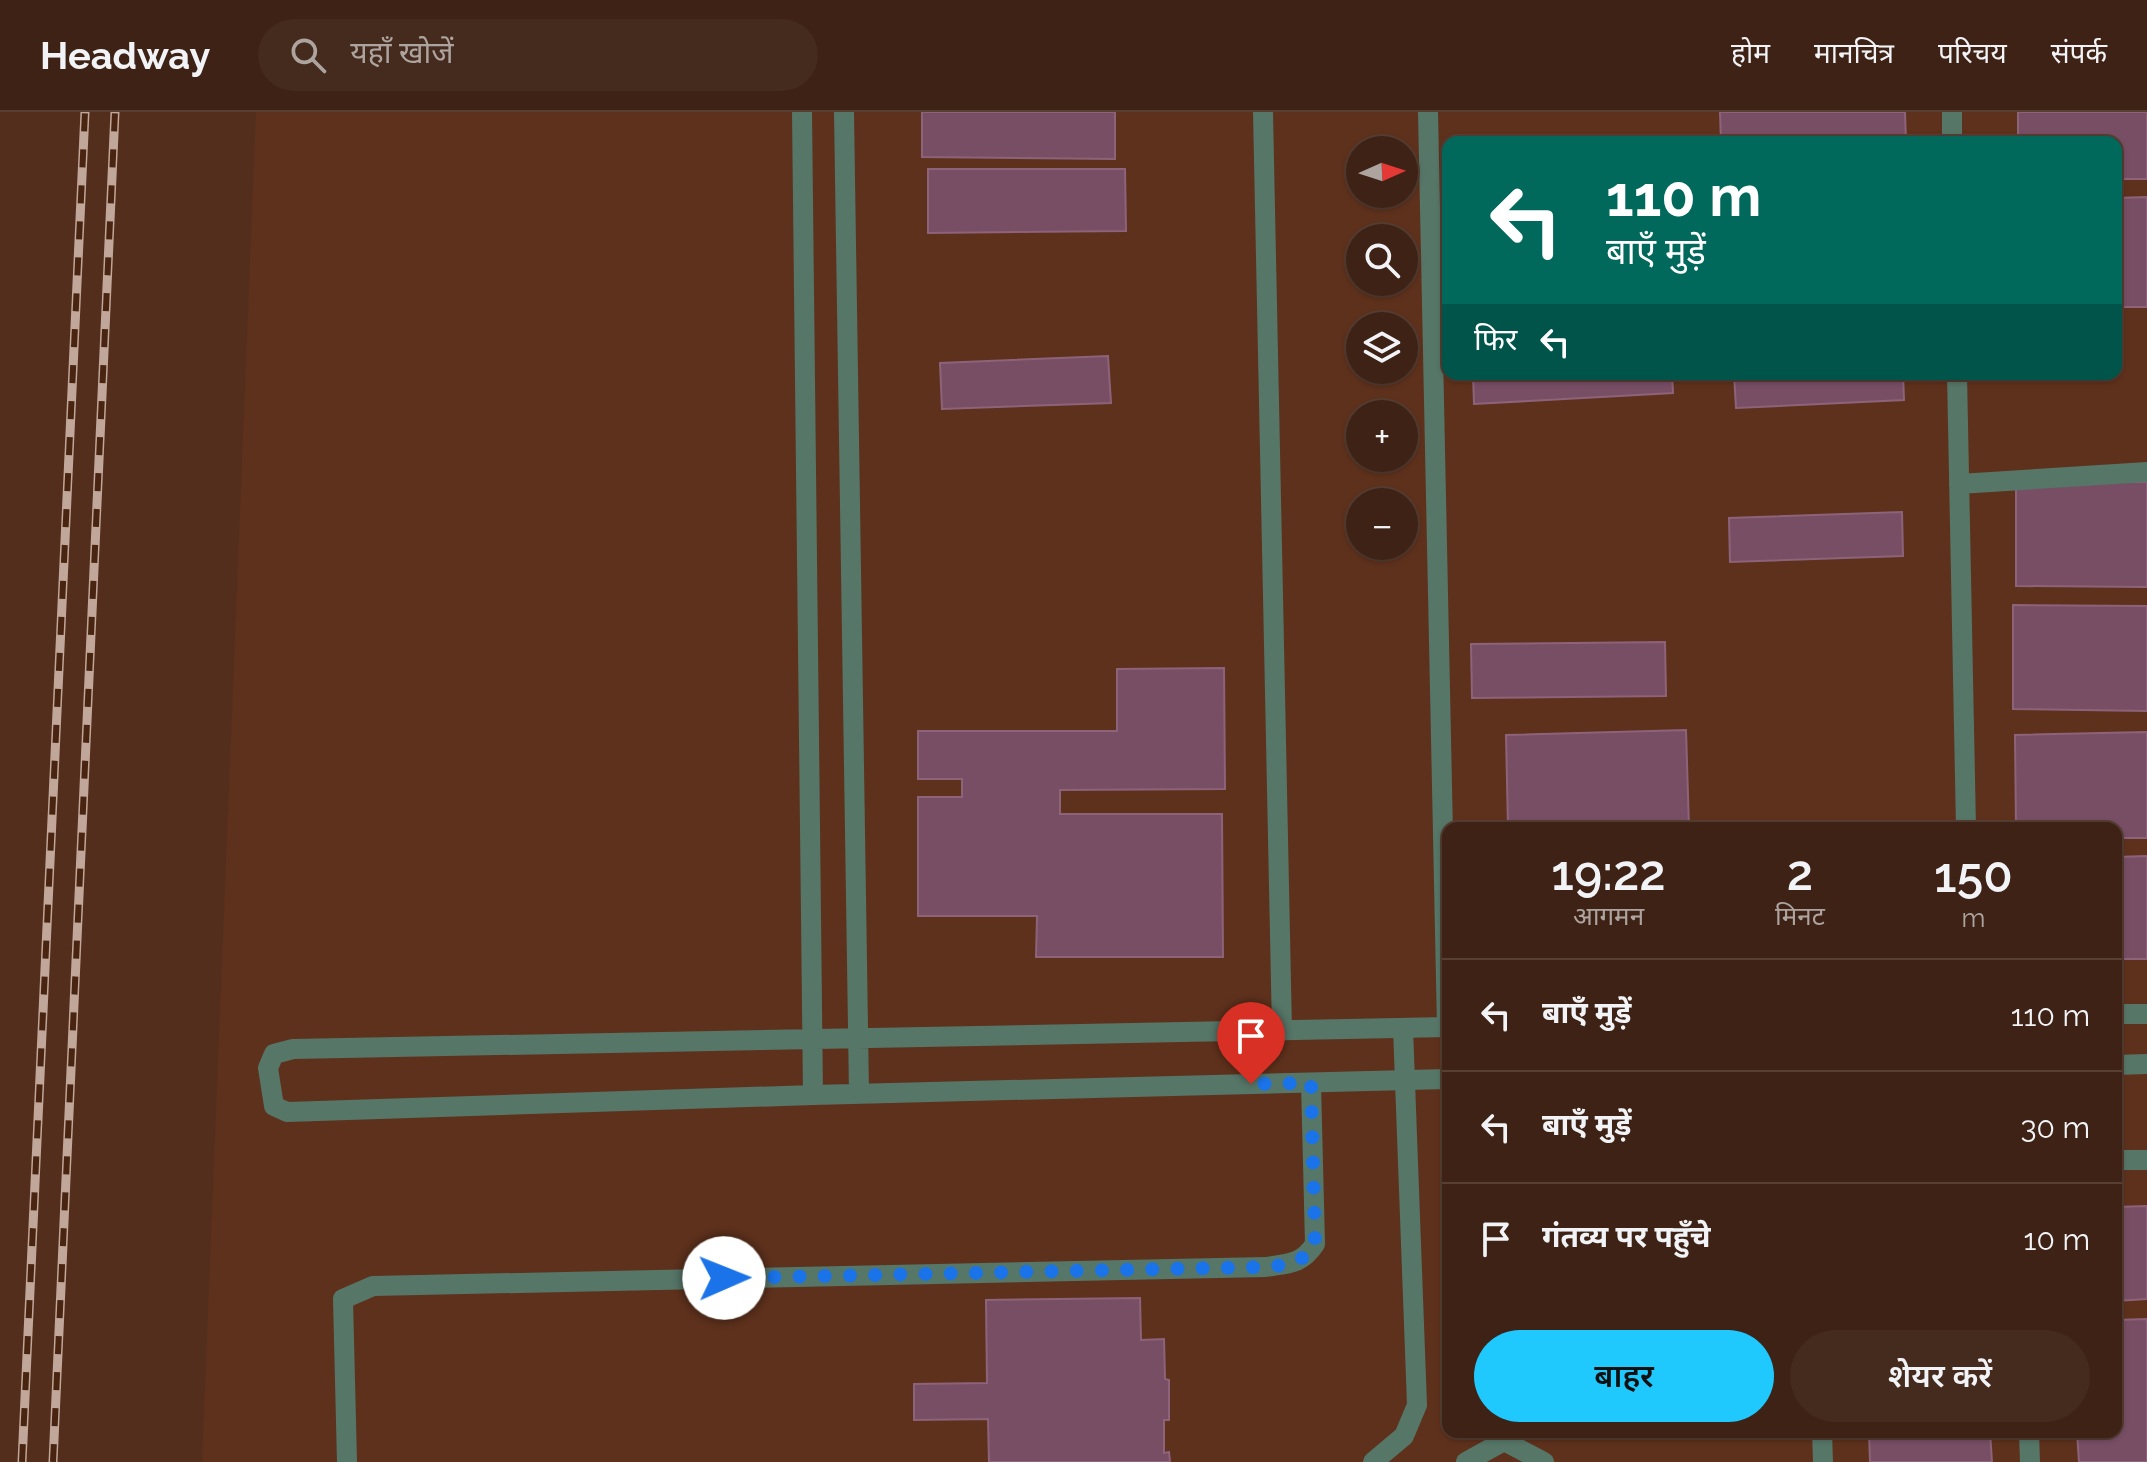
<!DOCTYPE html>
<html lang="hi">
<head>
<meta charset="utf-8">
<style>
	body { margin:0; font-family:Raleway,"Noto Sans Devanagari",sans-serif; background:#452a1e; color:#f1f3f6; height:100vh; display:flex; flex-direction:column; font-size:30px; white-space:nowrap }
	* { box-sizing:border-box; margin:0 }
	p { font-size:26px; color:#ada4a0 }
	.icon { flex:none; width:44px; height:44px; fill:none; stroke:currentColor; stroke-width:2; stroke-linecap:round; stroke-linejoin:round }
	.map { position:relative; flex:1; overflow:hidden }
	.sheet { position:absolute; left:1442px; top:710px; width:680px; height:616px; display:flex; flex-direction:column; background:#3e2215; border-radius:16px; box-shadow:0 2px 6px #0004,0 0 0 2px #573f34 }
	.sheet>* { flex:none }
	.hud { position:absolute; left:1442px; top:24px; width:680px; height:244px; border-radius:16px; box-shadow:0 2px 6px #0004,0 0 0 2px #573f34; background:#00695c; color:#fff; overflow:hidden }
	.needle { width:52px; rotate:87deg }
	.buttons { position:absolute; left:1346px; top:24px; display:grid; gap:16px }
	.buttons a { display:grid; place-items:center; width:72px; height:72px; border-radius:50%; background:#3e2215; box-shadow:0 2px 6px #0004,0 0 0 2px #573f34; font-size:40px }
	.pin { position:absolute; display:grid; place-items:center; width:68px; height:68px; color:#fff; margin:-82px -34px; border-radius:50% 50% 50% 0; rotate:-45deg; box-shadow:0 0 8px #0007 }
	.pin .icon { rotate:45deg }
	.me { position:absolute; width:88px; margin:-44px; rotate:89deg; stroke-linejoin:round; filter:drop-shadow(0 0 6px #0008) }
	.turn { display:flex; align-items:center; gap:28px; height:168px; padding:0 32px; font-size:36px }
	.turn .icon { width:104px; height:104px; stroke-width:2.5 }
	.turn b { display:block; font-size:56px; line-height:68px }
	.then { display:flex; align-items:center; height:76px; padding:0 32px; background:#0003; gap:16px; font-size:30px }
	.eta { display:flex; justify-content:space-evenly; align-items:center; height:136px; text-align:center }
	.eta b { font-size:48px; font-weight:600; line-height:56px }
	.primary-button { display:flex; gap:16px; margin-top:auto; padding:16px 32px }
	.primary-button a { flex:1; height:92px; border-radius:48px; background:#20c9fd; color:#111; font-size:32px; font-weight:600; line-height:92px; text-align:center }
	.primary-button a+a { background:#452a1e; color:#f1f3f6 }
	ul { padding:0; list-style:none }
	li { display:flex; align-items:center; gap:24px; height:112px; padding:0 32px; border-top:2px solid #573f34 }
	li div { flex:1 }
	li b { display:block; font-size:30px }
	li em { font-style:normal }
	header { display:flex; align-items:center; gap:48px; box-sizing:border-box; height:112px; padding:0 40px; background:#3e2215; border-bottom:2px solid #573f34 }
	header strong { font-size:38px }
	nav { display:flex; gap:44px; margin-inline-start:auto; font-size:28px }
	.search { width:560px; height:72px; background:#452a1e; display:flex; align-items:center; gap:20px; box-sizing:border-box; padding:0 28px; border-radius:44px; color:#ada4a0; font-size:30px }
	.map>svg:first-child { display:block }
	.built { fill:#5e311c; fill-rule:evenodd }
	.building { fill:#774e64; stroke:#8d637a; stroke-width:2 }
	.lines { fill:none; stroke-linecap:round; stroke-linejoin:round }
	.service { stroke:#567668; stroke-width:20 }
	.tertiary { stroke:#567668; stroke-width:20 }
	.rail-casing { stroke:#c1a79a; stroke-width:9 }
	.rail { stroke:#482411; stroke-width:6; stroke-dasharray:18; stroke-linecap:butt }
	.route { stroke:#1a73e8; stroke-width:14; stroke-dasharray:0 25.2 }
</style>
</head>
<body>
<header>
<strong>Headway</strong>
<div class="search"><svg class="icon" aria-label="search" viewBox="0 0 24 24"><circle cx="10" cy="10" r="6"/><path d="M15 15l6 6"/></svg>यहाँ खोजें</div>
<nav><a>होम</a><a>मानचित्र</a><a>परिचय</a><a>संपर्क</a></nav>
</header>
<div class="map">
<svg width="2147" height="1350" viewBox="0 0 2147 1350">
	<rect width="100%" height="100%" fill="#532e1c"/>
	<path class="built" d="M 256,0 L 2147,0 L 2147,1350 L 202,1350 ZM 1448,30 L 2116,30 L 2116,262 L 1448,262 ZM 1360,38 L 1404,38 L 1404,82 L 1360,82 ZM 1360,126 L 1404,126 L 1404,170 L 1360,170 ZM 1360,214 L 1404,214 L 1404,258 L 1360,258 ZM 1360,302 L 1404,302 L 1404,346 L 1360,346 ZM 1360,390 L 1404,390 L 1404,434 L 1360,434 ZM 1448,716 L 2116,716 L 2116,1320 L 1448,1320 Z"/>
	<path class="building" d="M 922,0 L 1115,0 L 1115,47 L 922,45 Z
		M 1720,0 L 1905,0 L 1906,30 L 1721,30 Z
		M 2018,0 L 2147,0 L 2147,67 L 2116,67 L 2116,30 L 2018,30 Z
		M 928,57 L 1125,57 L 1126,119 L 928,121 Z
		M 2147,85 L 2147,195 L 2116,195 L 2116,86 Z
		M 1108,244 L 1111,291 L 942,297 L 940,251 Z
		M 1473,262 L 1672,262 L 1673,281 L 1474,292 Z
		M 1734,262 L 1903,262 L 1904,288 L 1736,296 Z
		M 2016,369 L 2147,370 L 2147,475 L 2016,474 Z
		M 1902,400 L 1903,444 L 1730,450 L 1729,406 Z
		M 2013,493 L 2147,494 L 2147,599 L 2013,597 Z
		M 1665,530 L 1666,584 L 1472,586 L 1471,532 Z
		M 1224,556 L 1225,677 L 1060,678 L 1060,702 L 1222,702 L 1223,845 L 1036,845 L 1037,804 L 918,804 L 918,685 L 962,685 L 962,667 L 918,667 L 918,619 L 1117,619 L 1117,557 Z
		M 1686,618 L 1689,716 L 1508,716 L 1506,623 Z
		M 2147,620 L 2147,726 L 2116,726 L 2116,716 L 2016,716 L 2015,623 Z
		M 2147,744 L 2147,847 L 2116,847 L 2116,745 Z
		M 2147,1094 L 2147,1187 L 2116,1189 L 2116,1095 Z
		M 1140,1186 L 1141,1228 L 1164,1227 L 1165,1267 L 1169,1268 L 1169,1308 L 1164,1308 L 1164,1341 L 1169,1340 L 1170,1350 L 989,1350 L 988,1307 L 914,1308 L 914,1272 L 987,1271 L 986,1188 Z
		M 2147,1207 L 2147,1350 L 2079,1350 L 2077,1320 L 2116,1320 L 2116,1208 Z
		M 1869,1320 L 1990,1320 L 1992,1350 L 1870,1350 Z"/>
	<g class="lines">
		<path class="service" d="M 1263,0 L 1282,919
			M 1428,0 L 1447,915
			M 1952,0 L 1952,30
			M 1957,262 L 1966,716
			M 1959,372 L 2147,360
			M 2116,1048 L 2147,1048
			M 1822,1320 L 1823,1350
			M 2029,1320 L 2030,1350
			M 1504,1329 L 1544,1350
			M 347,1350 L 343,1187 L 373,1174 L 1266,1155 C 1289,1151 1301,1153 1315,1132 L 1311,971
			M 1373,1350 L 1404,1324 L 1417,1293 L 1403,916
			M 1466,1350 L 1504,1329 L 1504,1320"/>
		<path class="tertiary" d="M 802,0 L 813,983
			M 844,0 L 859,981
			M 2116,902 L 2147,902
			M 1448,915 L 293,937 L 274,942 L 268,956 L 274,994 L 287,1000 L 813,983 L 1448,967
			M 2116,953 L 2147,952"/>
		<defs>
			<path id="rail" d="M 22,1350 L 85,0
				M 53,1350 L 115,0"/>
		</defs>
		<use href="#rail" class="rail-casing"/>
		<use href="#rail" class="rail"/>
	</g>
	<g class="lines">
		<path class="route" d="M 724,1166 L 1266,1155 C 1289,1152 1301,1153 1315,1132 L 1311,971 L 1251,972"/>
	</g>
</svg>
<div class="buttons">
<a><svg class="needle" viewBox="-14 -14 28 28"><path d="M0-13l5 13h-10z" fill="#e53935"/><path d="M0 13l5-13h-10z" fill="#ada4a0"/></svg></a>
<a><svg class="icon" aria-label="search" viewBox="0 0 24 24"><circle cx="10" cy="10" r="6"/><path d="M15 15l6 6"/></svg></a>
<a><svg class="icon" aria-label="layers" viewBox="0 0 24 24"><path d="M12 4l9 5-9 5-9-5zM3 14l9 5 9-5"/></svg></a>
<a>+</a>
<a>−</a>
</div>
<div class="pin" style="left:1251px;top:972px;background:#d93025"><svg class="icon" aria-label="arrive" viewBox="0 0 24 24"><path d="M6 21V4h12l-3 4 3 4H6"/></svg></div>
<svg class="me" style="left:724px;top:1166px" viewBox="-20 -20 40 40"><circle r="19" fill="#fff"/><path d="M0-13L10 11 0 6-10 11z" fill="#1a73e8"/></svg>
<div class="hud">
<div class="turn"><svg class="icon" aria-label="left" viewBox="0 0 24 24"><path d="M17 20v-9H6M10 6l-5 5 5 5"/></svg><div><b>110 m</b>बाएँ मुड़ें</div></div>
<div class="then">फिर<svg class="icon" aria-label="left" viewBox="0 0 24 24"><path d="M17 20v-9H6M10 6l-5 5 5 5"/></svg></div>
</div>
<section class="sheet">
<div class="eta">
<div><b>19:22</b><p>आगमन</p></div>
<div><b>2</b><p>मिनट</p></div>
<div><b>150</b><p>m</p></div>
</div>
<ul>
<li><svg class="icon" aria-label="left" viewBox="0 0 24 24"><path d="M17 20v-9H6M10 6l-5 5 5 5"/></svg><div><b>बाएँ मुड़ें</b></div><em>110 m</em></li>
<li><svg class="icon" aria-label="left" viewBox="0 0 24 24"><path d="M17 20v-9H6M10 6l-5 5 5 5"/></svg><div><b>बाएँ मुड़ें</b></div><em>30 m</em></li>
<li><svg class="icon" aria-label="arrive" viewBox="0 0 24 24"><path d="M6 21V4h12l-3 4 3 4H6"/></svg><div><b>गंतव्य पर पहुँचे</b></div><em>10 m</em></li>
</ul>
<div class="primary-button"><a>बाहर</a><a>शेयर करें</a></div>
</section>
</div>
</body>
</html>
